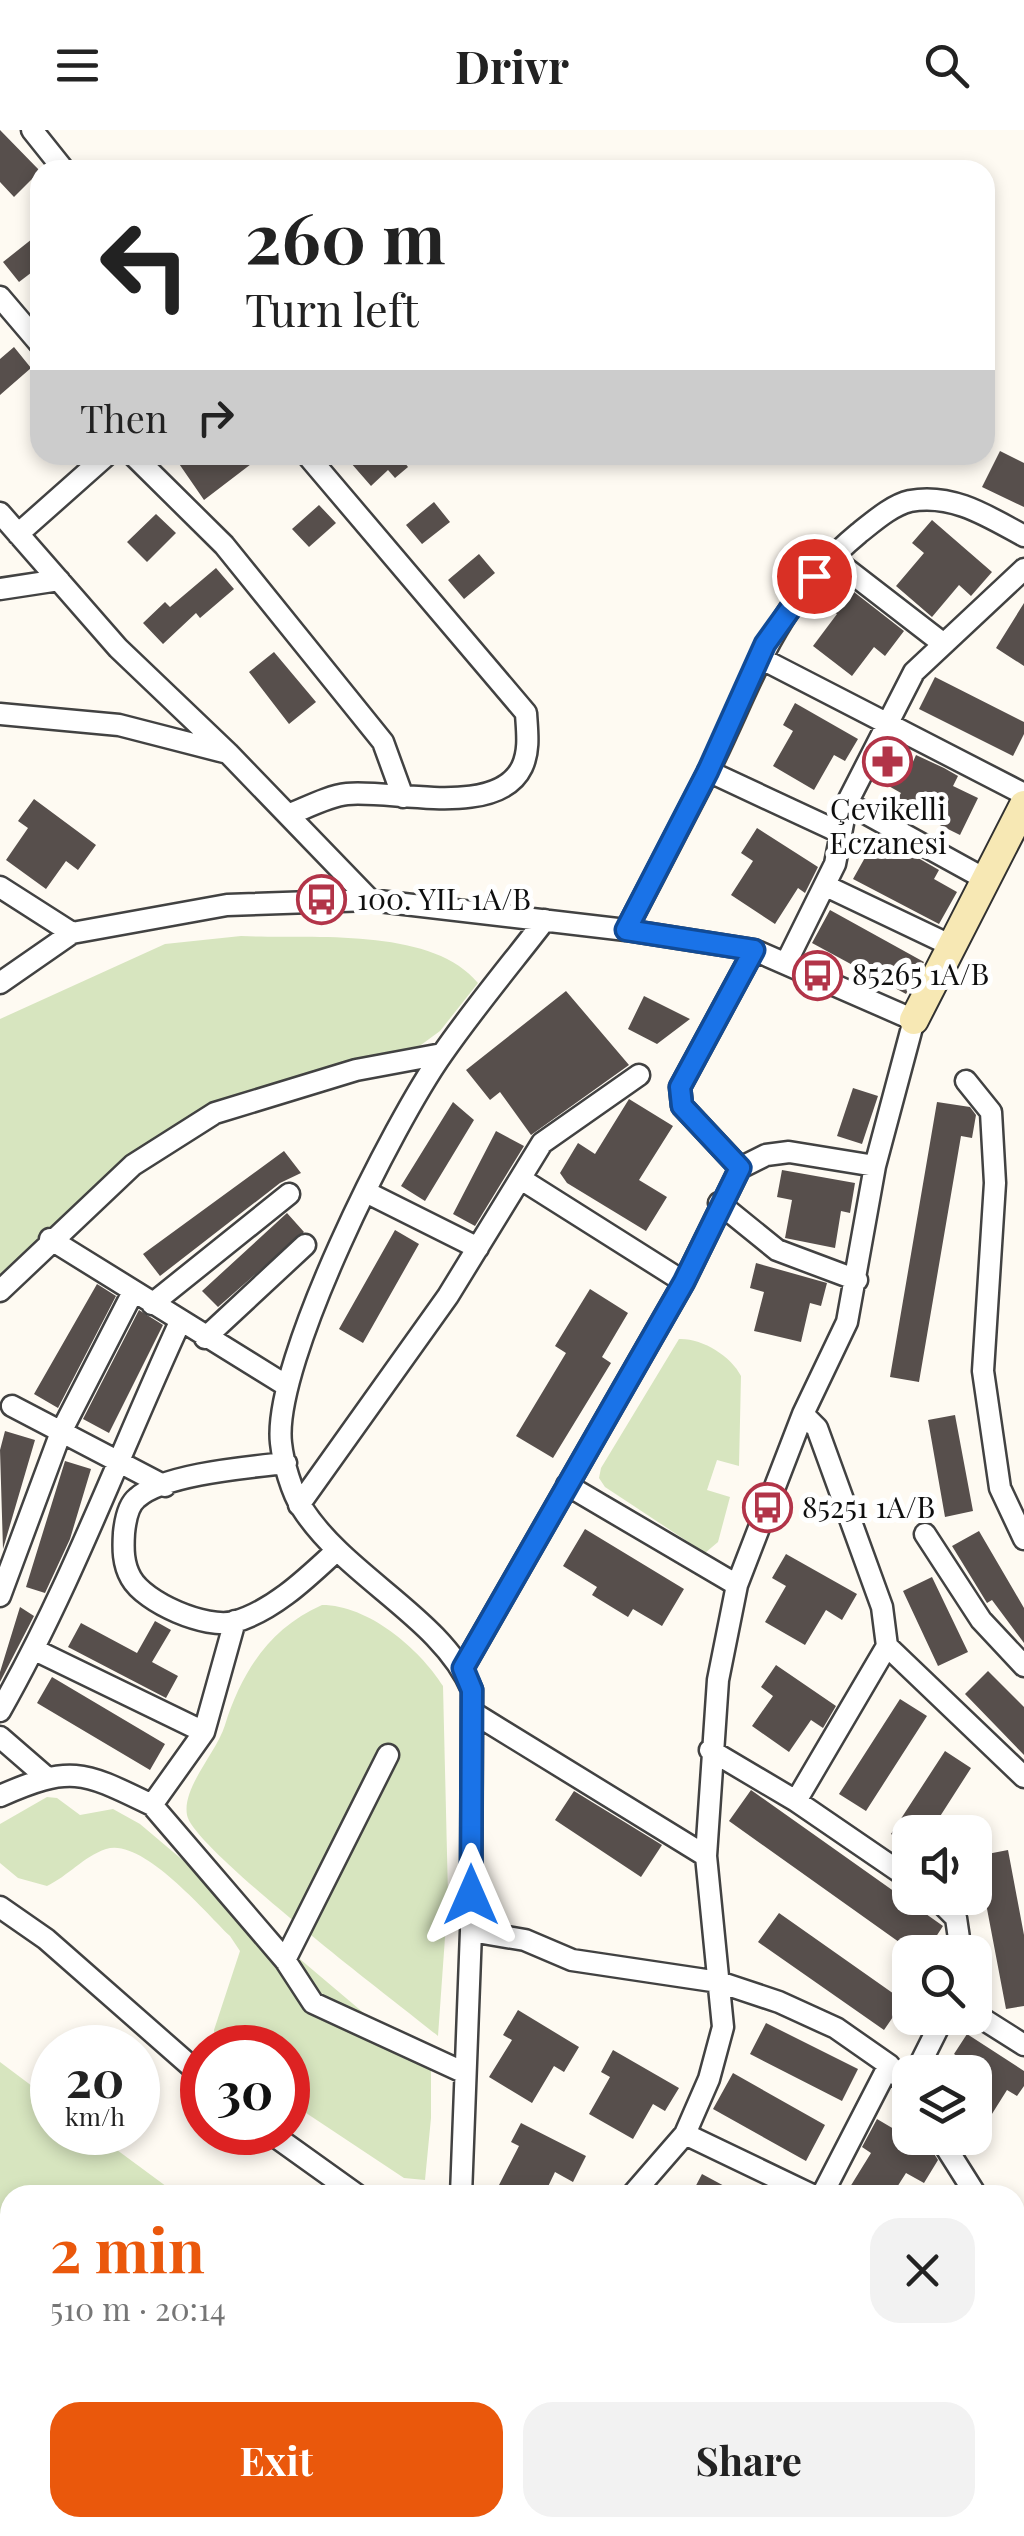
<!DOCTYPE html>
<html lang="en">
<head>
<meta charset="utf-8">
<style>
	body { margin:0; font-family:"Playfair Display",serif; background:#f2f2f2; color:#222; height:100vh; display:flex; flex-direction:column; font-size:38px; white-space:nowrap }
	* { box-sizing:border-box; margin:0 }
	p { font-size:32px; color:#767676 }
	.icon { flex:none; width:55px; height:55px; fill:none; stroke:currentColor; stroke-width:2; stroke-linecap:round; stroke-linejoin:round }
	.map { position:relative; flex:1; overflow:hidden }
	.drawer { position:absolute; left:0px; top:2055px; width:1025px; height:352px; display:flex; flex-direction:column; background:#fff; border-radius:30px 30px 0 0; box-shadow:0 5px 15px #0003 }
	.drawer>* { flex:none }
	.hud { position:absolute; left:30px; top:30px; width:965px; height:305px; border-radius:30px; box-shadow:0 5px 15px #0003; background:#fff; color:#222; overflow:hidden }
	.controls { position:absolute; left:892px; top:1685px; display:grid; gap:20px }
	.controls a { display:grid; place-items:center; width:100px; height:100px; border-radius:20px; background:#fff; box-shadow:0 5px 15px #0003; font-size:50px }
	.speed { position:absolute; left:30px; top:1895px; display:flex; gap:20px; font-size:50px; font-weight:700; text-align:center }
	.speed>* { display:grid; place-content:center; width:130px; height:130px; border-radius:50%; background:#fff; box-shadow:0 5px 15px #0003; line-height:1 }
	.speed small { font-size:25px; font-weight:400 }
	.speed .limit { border:15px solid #d22; background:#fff; color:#111 }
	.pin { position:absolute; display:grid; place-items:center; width:85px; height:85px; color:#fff; margin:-42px; border:5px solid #fff; border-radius:50%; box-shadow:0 2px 10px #0007 }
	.me { position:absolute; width:110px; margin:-55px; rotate:0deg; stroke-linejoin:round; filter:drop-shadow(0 0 8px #0008) }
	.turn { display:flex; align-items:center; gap:35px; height:210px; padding:0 50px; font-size:45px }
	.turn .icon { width:130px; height:130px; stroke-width:2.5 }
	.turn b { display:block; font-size:70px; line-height:85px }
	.then { display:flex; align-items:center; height:95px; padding:0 50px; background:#0003; gap:20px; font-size:38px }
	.round { display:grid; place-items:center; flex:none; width:105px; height:105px; border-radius:30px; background:#f2f2f2 }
	.overview { display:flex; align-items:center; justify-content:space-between; height:170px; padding:0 50px }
	h1 { font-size:60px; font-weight:700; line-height:75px; color:#ea580c }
	.action { display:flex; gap:20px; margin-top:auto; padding:20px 50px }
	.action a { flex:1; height:115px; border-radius:30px; background:#ea580c; color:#fff; font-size:40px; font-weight:700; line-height:115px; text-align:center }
	.action a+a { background:#f2f2f2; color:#222 }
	header { display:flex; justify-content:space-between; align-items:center; height:130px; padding:0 50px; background:#fff; font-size:45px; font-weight:700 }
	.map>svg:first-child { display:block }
	.green { fill:#d7e5bf }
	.building { fill:#574f4c }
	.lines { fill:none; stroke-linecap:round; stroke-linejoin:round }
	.street-casing { stroke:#424242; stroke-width:25 }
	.secondary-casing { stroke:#313131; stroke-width:32 }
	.street { stroke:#fff; stroke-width:20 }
	.secondary { stroke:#f7e8b4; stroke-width:28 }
	.route-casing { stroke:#114b97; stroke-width:25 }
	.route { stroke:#1a73e8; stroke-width:18 }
	.labels { text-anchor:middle; stroke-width:10; stroke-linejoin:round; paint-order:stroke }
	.poi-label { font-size:30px; fill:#0f0f0f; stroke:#fff; text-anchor:start }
</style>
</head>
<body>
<header><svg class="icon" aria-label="menu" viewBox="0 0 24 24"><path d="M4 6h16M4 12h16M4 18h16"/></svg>Drivr<svg class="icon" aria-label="search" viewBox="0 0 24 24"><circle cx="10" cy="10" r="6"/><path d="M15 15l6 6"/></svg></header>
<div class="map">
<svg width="1024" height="2406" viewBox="0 0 1024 2406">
	<rect width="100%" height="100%" fill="#fefaf2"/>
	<path class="green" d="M 241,806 C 309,809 432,796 478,853 L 440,901 L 410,923 L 173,1006 L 97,1073 L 0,1172 L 0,889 L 165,814 Z
		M 679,1209 C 702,1208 731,1226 741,1246 L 739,1336 L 717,1330 L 707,1360 L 730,1367 L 718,1412 L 705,1423 L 605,1357 L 599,1348 L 601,1338 Z
		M 322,1475 C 368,1475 419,1518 443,1556 L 448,1765 L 438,1906 C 399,1874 193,1719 187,1685 C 182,1657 217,1622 225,1595 C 242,1541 270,1498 322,1475 Z
		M 47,1667 L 57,1668 L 80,1685 L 113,1679 L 140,1694 L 372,1890 L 431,1930 L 431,1988 L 425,2050 L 404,2048 L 288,1971 L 288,1918 L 216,1917 L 214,1900 L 240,1821 L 230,1806 C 205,1782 142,1707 106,1719 C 83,1727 68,1746 47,1756 L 18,1748 L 0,1733 L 0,1694 Z
		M 0,1932 L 52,1971 L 52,2002 L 94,2003 L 178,2065 L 10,2065 L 10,2398 L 180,2398 L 173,2406 L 0,2406 Z"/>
	<path class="building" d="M 0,0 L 40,41 L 14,67 L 0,52 Z
		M 32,109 L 40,120 L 40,136 L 19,152 L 3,132 Z
		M 14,217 L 31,238 L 0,265 L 0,229 Z
		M 1000,321 L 1024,333 L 1024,377 L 982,357 Z
		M 173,325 L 263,325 L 204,370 Z
		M 344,325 L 406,325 L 402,329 L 408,337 L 395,348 L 388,340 L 371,356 Z
		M 434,372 L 450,392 L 422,414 L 406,395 Z
		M 319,375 L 336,393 L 309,417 L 292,399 Z
		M 156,384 L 176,403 L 147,432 L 127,412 Z
		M 932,390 L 992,442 L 971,466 L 959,455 L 932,487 L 896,456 L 924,423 L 912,413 Z
		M 479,424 L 495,443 L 464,469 L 448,450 Z
		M 216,438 L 234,459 L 200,488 L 196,483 L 163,514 L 143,493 L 165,472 L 170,477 Z
		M 845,455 L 904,501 L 885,526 L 874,517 L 852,546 L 813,516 L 837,484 L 827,477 Z
		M 1024,473 L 1024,536 L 996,518 Z
		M 274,522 L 316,572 L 289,594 L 249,542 Z
		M 935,547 L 1024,592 L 1024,604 L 1013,626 L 919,579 Z
		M 795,573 L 858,609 L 845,631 L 834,625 L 814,660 L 773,636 L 793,601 L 783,595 Z
		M 891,624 L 912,634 L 916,625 L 944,638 L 958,646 L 953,656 L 978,668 L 960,705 L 895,673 L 901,663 L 878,650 Z
		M 34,669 L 96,715 L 78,740 L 66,731 L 46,759 L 6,730 L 28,698 L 18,691 Z
		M 757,698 L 818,737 L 805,763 L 798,758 L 775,794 L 731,765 L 753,731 L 741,723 Z
		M 872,715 L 893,727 L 899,717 L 939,740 L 934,749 L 957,762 L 939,794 L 853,749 Z
		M 830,780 L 924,832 L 906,864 L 812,813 Z
		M 566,861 L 629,935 L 531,1005 L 500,962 L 490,970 L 466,940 Z
		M 644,866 L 690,889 L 657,914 L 628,899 Z
		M 853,958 L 878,966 L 862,1014 L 837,1006 Z
		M 629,969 L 673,996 L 639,1050 L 667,1067 L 646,1101 L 567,1053 L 560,1043 L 578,1013 L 595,1024 Z
		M 453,972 L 474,990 L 425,1071 L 401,1056 Z
		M 937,972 L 970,977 L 976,985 L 972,1008 L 961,1006 L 919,1252 L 890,1247 Z
		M 496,1001 L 524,1016 L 475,1096 L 453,1084 Z
		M 284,1021 L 301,1043 L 280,1053 L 160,1146 L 143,1124 Z
		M 782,1040 L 855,1053 L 850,1083 L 841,1081 L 835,1118 L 785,1108 L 792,1070 L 777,1067 Z
		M 287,1083 L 304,1102 L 218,1177 L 202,1161 Z
		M 395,1100 L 419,1114 L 363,1213 L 339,1199 Z
		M 756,1133 L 827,1153 L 821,1176 L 810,1173 L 801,1212 L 754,1201 L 764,1162 L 750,1158 Z
		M 97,1154 L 116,1166 L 58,1278 L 34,1264 Z
		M 590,1159 L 628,1183 L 602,1227 L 611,1233 L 553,1328 L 516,1306 L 566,1223 L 555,1216 Z
		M 139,1180 L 163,1195 L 109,1303 L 83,1289 Z
		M 955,1285 L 973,1381 L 945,1387 L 928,1290 Z
		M 5,1301 L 35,1310 L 3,1419 L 0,1320 Z
		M 65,1331 L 91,1339 L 70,1409 L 45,1463 L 26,1457 Z
		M 585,1399 L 684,1459 L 662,1496 L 633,1479 L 628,1487 L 592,1465 L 597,1457 L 563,1436 Z
		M 979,1401 L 1024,1478 L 1024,1513 L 992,1470 L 987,1473 L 952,1416 Z
		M 786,1424 L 857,1464 L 842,1490 L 826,1480 L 805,1515 L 765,1492 L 786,1456 L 772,1448 Z
		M 932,1447 L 968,1522 L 938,1536 L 903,1461 Z
		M 20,1477 L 34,1486 L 0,1552 L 0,1542 Z
		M 155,1491 L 171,1500 L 152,1532 L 178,1546 L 166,1568 L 68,1517 L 81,1493 L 137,1523 Z
		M 776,1535 L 836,1576 L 823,1598 L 811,1590 L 789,1622 L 752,1596 L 773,1566 L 761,1557 Z
		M 988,1541 L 1024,1577 L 1024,1625 L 965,1564 Z
		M 52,1547 L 165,1614 L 150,1640 L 37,1573 Z
		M 900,1569 L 927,1586 L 866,1681 L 839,1664 Z
		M 945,1621 L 971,1638 L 930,1702 L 910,1702 L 910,1716 L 891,1704 Z
		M 751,1660 L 943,1796 L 926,1822 L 913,1822 L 729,1691 Z
		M 574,1661 L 662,1715 L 641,1747 L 555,1690 Z
		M 1008,1720 L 1024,1805 L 1024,1876 L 1006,1879 L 977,1726 Z
		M 779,1783 L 904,1871 L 884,1900 L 758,1812 Z
		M 518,1880 L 579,1917 L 564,1942 L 554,1936 L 532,1973 L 489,1947 L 512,1910 L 503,1905 Z
		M 766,1893 L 858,1939 L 842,1971 L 750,1924 Z
		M 967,1904 L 1024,1941 L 1024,1956 L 1017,1966 L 1007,1960 L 975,2011 L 975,1942 L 955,1942 L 963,1930 L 954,1924 Z
		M 613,1920 L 679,1958 L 665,1981 L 653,1974 L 633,2009 L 589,1984 L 610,1947 L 601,1942 Z
		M 733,1943 L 825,1995 L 806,2031 L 713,1979 Z
		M 877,1989 L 933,2022 L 938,2030 L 924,2053 L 906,2043 L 892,2065 L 863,2065 L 850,2057 L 871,2023 L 862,2017 Z
		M 521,1993 L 586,2026 L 573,2052 L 555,2042 L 544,2065 L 519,2065 L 499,2055 L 519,2016 L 511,2012 Z
		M 702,2044 L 741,2065 L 691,2065 Z"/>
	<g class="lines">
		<defs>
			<path id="street" d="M 32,0 L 64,40
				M 0,167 L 40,214
				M 133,325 L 224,415 L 383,612 L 403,667
				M 0,383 L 118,518 L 228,623 L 370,770
				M 18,404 L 107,325
				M 831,427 L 941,512
				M 0,459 L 59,450
				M 760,528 L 1024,664
				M 0,584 L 119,595 L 224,622
				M 708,641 L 841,703
				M 847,673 L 985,749
				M 288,685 C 306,678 328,666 347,664 C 391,659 497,689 522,637 C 530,620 527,601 526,583 L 307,325
				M 826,756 L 952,816
				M 0,757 L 72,803
				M 626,800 C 653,748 680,697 707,644 C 754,550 773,474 859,403 C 873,392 892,375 910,371 C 953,363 989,387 1024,406
				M 787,831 L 835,734 L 847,673 L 914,542 L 1024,439
				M 0,853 L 72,803 L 227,775 L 370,770 L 626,800 L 754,820 L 914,890 L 875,1036 L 847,1192 L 803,1284 L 737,1455 L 718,1550 L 706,1726 L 723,1897 L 709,1949 L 685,2004 L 632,2065
				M 966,951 L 991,982 L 995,1053 L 983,1241 L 1000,1358 L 1024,1409
				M 740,1038 L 682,976 L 680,957 L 754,820
				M 521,1049 L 684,1152
				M 366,1062 L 478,1118
				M 719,1073 L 777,1120 L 857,1150
				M 50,1109 L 287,1256
				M 0,1161 L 133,1035 L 215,983 L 356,940 L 442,924
				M 152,1174 L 289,1064
				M 205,1208 L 305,1115
				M 12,1276 L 165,1356
				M 286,1333 C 251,1337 163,1344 137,1368 C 128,1375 125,1393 124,1403 C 123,1419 123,1434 131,1448 C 145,1473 206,1499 234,1492 C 273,1481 307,1448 335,1422
				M 567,1355 L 737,1455
				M 299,1375 L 448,1166 L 542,1013 L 639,945
				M 925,1404 L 981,1490 L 1024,1536
				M 0,1466 L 61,1302 L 133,1162
				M 887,1516 L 1024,1647
				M 35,1520 L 204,1602
				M 463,1538 L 684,1152 L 740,1038 L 766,1025 L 789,1022 L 875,1036
				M 0,1581 C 71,1456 120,1322 180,1192
				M 472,1582 L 706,1726
				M 0,1607 L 45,1646
				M 710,1620 L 796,1671 L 910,1749
				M 0,1666 C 72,1634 84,1642 152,1675 L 204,1602 L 235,1491
				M 796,1671 L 887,1516 L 882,1477 L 817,1298 L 803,1284
				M 152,1675 L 285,1830 L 313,1873 L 465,1943
				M 936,1768 L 956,1788 L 961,1822
				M 0,1777 L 46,1809 L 202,1946
				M 471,1801 L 525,1810 L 572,1830 L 719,1852 L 779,1872 L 836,1898 L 889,1935 L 910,1960
				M 285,1830 L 388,1625
				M 975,1884 L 1024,1915
				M 916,1942 L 943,1888
				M 269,2002 L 357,2065
				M 685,2004 L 812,2065
				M 940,2008 L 976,2065
				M 461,2065 L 471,1801 L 472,1560 C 442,1488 346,1447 302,1378 C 292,1363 283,1332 281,1313 C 272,1233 394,992 443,923 C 475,877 511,834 545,790
				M 822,2065 L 889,1935
				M 1015,2127 L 1024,2141
				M 1015,2164 L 1024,2169
				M 899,2398 L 915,2406
				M 198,2406 L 208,2398
				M 437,2406 L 442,2398"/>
			<path id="secondary" d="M 914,890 L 1024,675"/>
		</defs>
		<use href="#street" class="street-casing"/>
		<use href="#secondary" class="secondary-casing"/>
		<use href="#street" class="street"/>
		<use href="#secondary" class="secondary"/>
	</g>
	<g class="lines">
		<defs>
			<path id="route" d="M 471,1765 L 472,1560 L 463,1538 L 684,1152 L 740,1038 L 682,976 L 680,957 L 754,820 L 626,800 L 708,641 L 765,514 L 814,446"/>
		</defs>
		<use href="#route" class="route-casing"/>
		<use href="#route" class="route"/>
	</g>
	<defs>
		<symbol id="pharmacy-ring" viewBox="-11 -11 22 22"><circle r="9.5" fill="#fff" stroke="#b23448" stroke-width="1.5"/><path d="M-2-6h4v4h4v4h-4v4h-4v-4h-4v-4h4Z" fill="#b23448"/></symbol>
		<symbol id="bus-ring" viewBox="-11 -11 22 22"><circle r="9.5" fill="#fff" stroke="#b23448" stroke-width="1.5"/><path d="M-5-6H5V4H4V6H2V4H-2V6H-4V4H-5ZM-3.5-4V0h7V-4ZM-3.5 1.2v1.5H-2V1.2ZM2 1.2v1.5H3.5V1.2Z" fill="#b23448"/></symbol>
	</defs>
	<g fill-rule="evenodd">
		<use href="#pharmacy-ring" x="860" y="604" width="55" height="55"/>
		<use href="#bus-ring" x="294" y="742" width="55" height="55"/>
		<use href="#bus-ring" x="790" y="818" width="55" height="55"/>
		<use href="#bus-ring" x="740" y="1350" width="55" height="55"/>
	</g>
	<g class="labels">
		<g class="poi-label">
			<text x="888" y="690" text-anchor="middle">Çevikelli<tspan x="888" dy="34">Eczanesi</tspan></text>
			<text x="357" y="780">100. YIL 1A/B</text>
			<text x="852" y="855">85265 1A/B</text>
			<text x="802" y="1388">85251 1A/B</text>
		</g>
	</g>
</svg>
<div class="controls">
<a><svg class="icon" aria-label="sound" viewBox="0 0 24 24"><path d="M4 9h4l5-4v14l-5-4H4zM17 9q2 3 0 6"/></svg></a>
<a><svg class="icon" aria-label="search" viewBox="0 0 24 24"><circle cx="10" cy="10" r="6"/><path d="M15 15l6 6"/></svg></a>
<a><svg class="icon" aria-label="layers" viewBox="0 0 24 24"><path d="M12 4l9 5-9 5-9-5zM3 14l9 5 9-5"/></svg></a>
</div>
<div class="speed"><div>20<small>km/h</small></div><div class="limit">30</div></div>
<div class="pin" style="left:814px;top:446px;background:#d93025"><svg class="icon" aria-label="arrive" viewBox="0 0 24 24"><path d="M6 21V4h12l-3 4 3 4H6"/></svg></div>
<svg class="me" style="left:471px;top:1765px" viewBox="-20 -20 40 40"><path d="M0-17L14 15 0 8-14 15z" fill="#1a73e8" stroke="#fff" stroke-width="4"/></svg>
<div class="hud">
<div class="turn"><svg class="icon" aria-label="left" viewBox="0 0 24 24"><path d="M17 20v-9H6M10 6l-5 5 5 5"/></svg><div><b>260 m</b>Turn left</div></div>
<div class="then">Then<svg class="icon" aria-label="right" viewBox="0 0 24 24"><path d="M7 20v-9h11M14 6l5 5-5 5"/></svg></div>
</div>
<section class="drawer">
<div class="overview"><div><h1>2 min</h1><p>510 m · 20:14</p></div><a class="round"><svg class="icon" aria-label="close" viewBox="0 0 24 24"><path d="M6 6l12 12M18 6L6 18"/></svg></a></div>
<div class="action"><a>Exit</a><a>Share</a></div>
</section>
</div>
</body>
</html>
